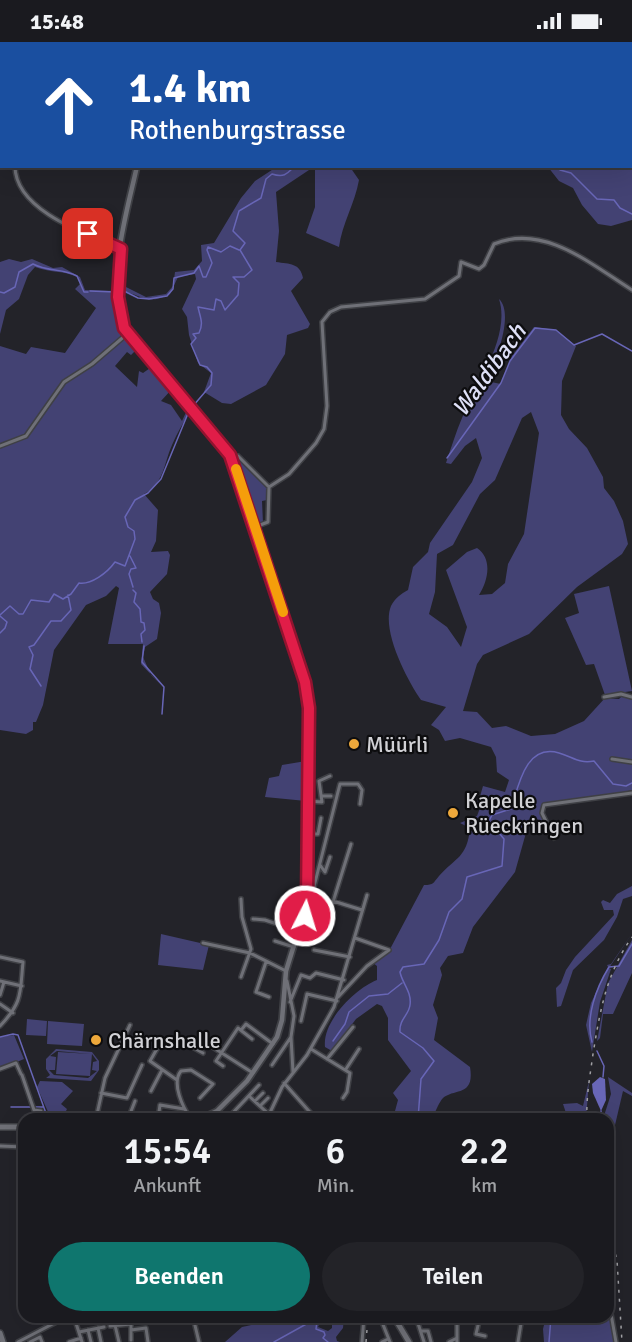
<!DOCTYPE html>
<html lang="de">
<head>
<meta charset="utf-8">
<style>
	body { margin:0; font-family:Signika,sans-serif; background:#232328; color:#f1f3f6; height:100vh; display:flex; flex-direction:column; font-size:22px; white-space:nowrap }
	* { box-sizing:border-box; margin:0 }
	p { font-size:20px; color:#9fa1a4 }
	.icon { flex:none; width:33px; height:33px; fill:none; stroke:currentColor; stroke-width:2; stroke-linecap:round; stroke-linejoin:round }
	.map { position:relative; flex:1; overflow:hidden }
	.details { position:absolute; left:18px; top:1071px; width:596px; height:210px; display:flex; flex-direction:column; background:#1a1a1f; border-radius:18px; box-shadow:0 6px 24px #0002,0 0 0 2px #38383d }
	.details>* { flex:none }
	.top-card { position:absolute; left:0px; top:0px; width:633px; height:126px; box-shadow:0 6px 24px #0002,0 0 0 2px #38383d; background:#1a4fa0; color:#fff; overflow:hidden }
	.pin { position:absolute; display:grid; place-items:center; width:51px; height:51px; color:#fff; margin:-26px; border-radius:12px; box-shadow:0 3px 9px #0006 }
	.me { position:absolute; width:66px; margin:-33px; rotate:5deg; stroke-linejoin:round; filter:drop-shadow(0 0 4px #0008) }
	.turn { display:flex; align-items:center; gap:21px; height:126px; padding:0 30px; font-size:27px }
	.turn .icon { width:78px; height:78px; stroke-width:2.5 }
	.turn b { display:block; font-size:42px; line-height:51px }
	.eta { display:flex; justify-content:space-evenly; align-items:center; height:102px; text-align:center }
	.eta b { font-size:36px; font-weight:600; line-height:42px }
	.button { display:flex; gap:12px; margin-top:auto; padding:12px 30px }
	.button a { flex:1; height:69px; border-radius:36px; background:#0f766e; color:#fff; font-size:24px; font-weight:600; line-height:69px; text-align:center }
	.button a+a { background:#232328; color:#f1f3f6 }
	.status { display:flex; justify-content:space-between; align-items:center; height:42px; padding:0 30px; background:#1a1a1f; direction:ltr }
	.status svg { height:16px; fill:currentColor }
	.map>svg:first-child { display:block }
	.green { fill:#434273; fill-rule:evenodd }
	.water { fill:#6866b7 }
	.lines { fill:none; stroke-linecap:round; stroke-linejoin:round }
	.stream { stroke:#6866b7; stroke-width:1.5 }
	.minor-casing { stroke:#3f4045; stroke-width:6 }
	.tertiary-casing { stroke:#3f4045; stroke-width:8 }
	.secondary-casing { stroke:#3f4045; stroke-width:8 }
	.minor { stroke:#6f7077; stroke-width:3 }
	.tertiary { stroke:#6f7077; stroke-width:4.5 }
	.secondary { stroke:#6f7077; stroke-width:5 }
	.rail { stroke:#a1a1a5; stroke-width:1.5; stroke-dasharray:3 6; stroke-linecap:butt }
	.route-casing { stroke:#92132f; stroke-width:15 }
	.route { stroke:#e11d48; stroke-width:10 }
	.slow { stroke:#f59e0b; stroke-width:10 }
	.poi-dot { fill:#eda83b; stroke:#0d0d0f; stroke-width:2 }
	.labels { text-anchor:middle; stroke-width:4.5; stroke-linejoin:round; paint-order:stroke }
	.poi-label { font-size:22px; fill:#d1d1d5; stroke:#0d0d0f; text-anchor:start }
	.water-label { font-size:24px; font-style:italic; fill:#dee0f7; stroke:#0d0d0f }
</style>
</head>
<body>
<div class="status"><b>15:48</b><svg viewBox="0 0 49 12"><path d="M0 12V9h3v3zM5 12V6h3v6zM10 12V3h3v9zM15 12V0h3v12zM26 1h20v11H26zM47 4h2v5h-2z"/></svg></div>
<div class="map">
<svg width="632" height="1300" viewBox="0 0 632 1300">
	<rect width="100%" height="100%" fill="#232329"/>
	<path class="green" d="M 323,0 L 477,0 L 478,1 L 324,2 Z
		M 632,83 L 632,178 L 611,184 L 598,182 L 582,163 L 573,146 L 559,139 L 548,125 L 632,124 Z
		M 278,124 L 350,125 L 359,138 C 355,161 342,182 339,205 L 306,191 L 315,165 L 315,128 L 312,126 L 276,150 L 279,189 L 276,220 C 290,222 300,221 303,236 L 291,249 L 310,282 L 308,286 L 287,293 L 285,312 L 266,343 L 231,362 L 222,361 L 204,350 L 211,331 L 198,321 L 189,293 L 187,275 L 182,267 L 196,237 L 195,232 L 178,235 L 170,252 C 147,264 142,253 122,249 L 121,247 L 126,245 L 146,255 L 166,252 L 173,244 L 175,230 L 194,228 L 202,219 L 201,203 L 214,201 L 241,156 L 255,139 Z
		M 9,217 L 21,220 L 32,217 L 53,226 L 62,225 L 80,235 L 85,248 L 116,249 L 118,274 L 125,292 L 65,341 L 93,324 L 126,294 L 137,307 L 131,313 L 127,310 L 115,324 L 137,345 L 139,329 L 143,331 L 153,324 L 172,347 L 161,359 L 171,363 L 182,379 L 188,366 L 191,368 C 184,379 177,391 172,403 C 164,421 164,442 144,452 L 158,468 L 156,499 L 151,510 L 168,509 L 170,513 L 167,532 L 150,550 L 153,557 L 159,561 L 161,571 L 157,597 L 145,605 L 143,615 L 151,633 L 161,643 L 141,622 L 143,602 L 108,602 L 119,546 L 116,544 L 106,554 L 86,563 L 54,608 L 43,663 L 36,680 L 33,680 L 33,688 L 26,692 L 0,688 L 0,304 L 26,312 L 31,305 L 65,311 L 96,266 L 75,247 L 80,242 L 77,235 C 62,228 50,231 35,225 L 28,233 L 19,257 L 6,268 L 0,292 L 0,220 Z
		M 499,257 C 514,271 497,316 489,333 L 491,340 L 501,342 L 512,314 L 534,285 L 556,288 L 576,304 L 562,339 L 561,373 L 569,387 L 587,406 L 603,435 L 604,446 L 614,459 L 623,479 L 628,502 L 622,512 L 577,545 L 529,592 L 483,613 L 477,622 L 463,669 L 477,670 L 492,686 L 506,684 L 531,694 L 555,692 L 584,679 L 605,656 L 619,657 L 622,654 L 632,658 L 632,748 L 611,753 L 544,761 L 540,768 L 551,793 L 534,773 L 531,773 L 515,830 L 473,885 L 463,911 L 448,914 L 440,926 L 442,933 L 433,963 L 438,976 L 434,998 L 470,1025 C 475,1055 454,1046 443,1056 C 439,1060 435,1071 432,1077 L 377,1077 L 380,1071 L 389,1076 L 395,1069 L 398,1058 L 393,1051 L 411,1029 L 388,998 L 388,976 L 382,964 L 377,962 L 356,977 L 332,1009 L 325,1005 C 322,979 356,946 377,938 L 377,924 L 373,921 L 389,909 L 424,843 C 434,843 433,841 439,834 C 456,815 467,816 470,786 L 460,781 L 477,774 L 480,766 L 475,762 L 479,758 L 483,744 L 505,750 L 509,738 L 497,730 L 496,715 L 491,705 L 460,696 L 445,699 L 439,688 L 431,683 L 446,665 L 421,658 C 407,638 381,588 391,564 C 395,556 401,552 408,548 L 413,525 L 428,510 L 430,501 L 472,440 L 482,416 L 476,396 L 465,404 L 451,422 L 446,421 C 451,406 456,390 462,376 C 476,343 511,294 499,257 ZM 531,370 L 539,391 L 524,492 L 508,522 L 505,541 L 492,552 L 479,553 C 488,539 493,517 477,506 L 467,510 L 446,528 L 467,585 L 461,605 L 447,585 L 429,572 L 435,550 L 437,512 L 453,503 L 480,452 L 495,438 L 522,376 Z
		M 233,415 L 238,415 L 268,445 L 267,458 L 262,459 L 263,481 L 255,483 Z
		M 609,544 L 632,649 L 605,653 L 594,622 L 586,623 L 565,576 L 579,571 L 574,552 Z
		M 306,719 L 306,759 L 265,755 L 269,736 L 279,734 L 282,723 Z
		M 632,844 L 632,854 L 623,857 L 617,875 L 604,898 L 573,928 L 561,964 L 557,965 L 556,946 L 561,941 L 566,928 L 575,915 L 614,873 L 613,868 L 604,868 L 601,860 L 603,858 L 610,861 L 617,852 Z
		M 161,892 L 209,903 L 203,928 L 158,923 Z
		M 631,893 L 609,926 L 611,927 L 600,960 L 592,1010 L 586,983 L 591,961 L 608,925 L 607,923 L 611,922 Z
		M 632,898 L 632,931 L 613,972 L 603,972 L 600,996 L 597,999 L 608,941 Z
		M 27,977 L 47,979 L 46,994 L 26,993 Z
		M 48,979 L 84,982 L 82,1004 L 47,1002 Z
		M 14,993 L 24,1017 L 0,1027 L 0,995 Z
		M 56,1007 L 92,1010 L 99,1019 L 99,1028 L 91,1039 L 46,1036 L 50,1033 L 46,1027 L 46,1017 ZM 57,1009 L 91,1012 L 58,1010 L 56,1032 L 90,1034 L 92,1012 L 97,1019 L 93,1020 L 92,1028 L 97,1029 L 88,1036 L 54,1033 L 49,1028 L 55,1028 L 56,1015 L 50,1014 Z
		M 608,1035 L 632,1051 L 632,1054 L 623,1049 L 608,1113 L 608,1077 L 603,1077 L 611,1052 Z
		M 40,1039 L 62,1040 L 73,1049 L 61,1062 L 67,1067 L 64,1073 L 49,1072 L 37,1045 Z
		M 589,1039 L 586,1077 L 568,1077 L 563,1062 L 577,1061 L 583,1064 Z
		M 608,1265 L 614,1300 L 544,1300 L 543,1287 L 546,1275 L 608,1275 Z
		M 268,1275 L 276,1275 L 270,1279 L 277,1275 L 319,1275 L 322,1276 L 318,1285 L 328,1289 L 332,1286 L 332,1275 L 344,1275 L 343,1286 L 336,1295 L 337,1299 L 340,1300 L 225,1300 L 242,1285 L 269,1279 Z"/>
	<path class="water" d="M 600,1035 L 605,1037 L 606,1058 L 601,1069 L 593,1051 L 592,1042 Z"/>
	<g class="lines">
		<path class="stream" d="M 328,0 L 329,2
			M 560,124 L 560,128 L 571,131 L 597,157 L 614,158 L 620,166 L 632,172
			M 122,248 L 138,256 L 149,257 L 167,254 L 173,247 L 174,236 L 194,231 L 199,224 L 203,235 L 206,235 L 212,221 L 207,208 L 208,205 L 221,210 L 230,204 L 239,208
			M 90,249 L 115,250
			M 0,250 L 4,251 L 15,245 L 19,230 L 33,222 C 48,230 62,226 77,234 L 84,250 L 88,250
			M 193,364 L 211,343 L 212,331 L 207,325 L 200,323 L 191,302 L 196,296 L 193,292 L 199,291 C 204,281 200,275 198,265 L 214,268 L 216,257 L 221,259 L 225,268 L 238,253 L 239,241 L 233,235 L 244,235 L 252,228 L 240,208 L 245,201 L 233,189 L 239,169 L 261,156 L 266,137 L 272,132 C 284,136 287,132 295,124
			M 447,416 L 501,341 L 510,319 L 535,286 L 556,288 L 574,303 L 602,292 L 632,309
			M 130,514 L 136,526 L 131,527 L 129,532 L 133,545
			M 133,548 L 136,551 L 134,560 L 140,567 L 141,580 L 144,581 L 145,588 L 141,592 L 142,600
			M 0,573 L 10,564 L 19,572 L 23,572 L 31,558 L 49,560 L 54,552 L 63,557 L 71,552 L 79,541 C 91,543 107,531 115,520 L 125,524 L 135,497 L 134,489 L 128,485 L 125,475 L 135,458 L 148,451 L 161,437 L 189,369
			M 0,574 L 7,580 L 5,586 L 0,591
			M 144,604 L 142,620 L 164,645 L 162,672
			M 41,644 L 30,627 L 33,613 L 29,605 L 34,603 L 51,579 L 61,579 L 71,568 L 68,553
			M 0,995 L 13,992 L 18,993 L 48,1077
			M 333,999 L 345,982 L 349,970 L 369,954 L 388,952 L 402,941
			M 592,1000 C 585,976 596,946 609,925 L 619,924 L 632,902
			M 597,1009 L 604,1024 L 603,1035
			M 11,1065 L 31,1065
			M 35,1065 L 43,1065
			M 418,1077 L 421,1037 L 434,1019 L 423,1006 L 400,990 C 399,977 409,973 410,963 C 412,950 402,941 400,930 L 403,925 L 424,922 L 439,898 L 449,870 L 462,857 L 467,835 L 502,824 L 504,797 L 489,779 L 492,773 L 511,767 C 518,746 525,701 559,711 C 573,715 579,722 594,719 L 613,742 L 626,744 L 632,741
			M 601,1077 L 601,1069
			M 317,1279 L 316,1287 L 324,1290 L 325,1293 L 323,1296 L 328,1300
			M 274,1300 L 319,1275
			M 549,1300 L 551,1275"/>
		<defs>
			<path id="minor" d="M 0,60 L 2,62
				M 15,124 C 15,168 85,192 119,206
				M 0,404 L 26,394 L 64,340 L 92,322 L 127,292
				M 231,413 L 238,414 L 269,445
				M 255,485 L 268,480 L 269,445 L 289,432 L 316,401 L 324,387 L 327,364 L 322,280 L 330,270 L 341,265 L 425,257 L 459,234 L 461,220 L 479,227 L 484,223 L 494,202 C 544,181 592,223 632,248
				M 604,655 L 621,652 L 632,655
				M 612,717 L 632,720
				M 322,754 L 331,754
				M 308,759 L 322,760 L 319,739 L 330,734
				M 308,792 L 318,792 L 321,776
				M 554,796 L 542,771 L 544,763 L 632,751
				M 320,823 L 325,830 L 330,815
				M 241,857 L 242,875 L 251,907 L 241,935
				M 333,859 L 362,868
				M 253,877 L 265,878 L 298,889
				M 302,892 L 340,742 L 358,742 L 362,748 L 360,762
				M 323,892 L 351,802
				M 275,899 L 294,905
				M 203,901 L 250,911 L 286,929
				M 314,908 L 350,915
				M 0,915 L 23,920 C 20,951 23,960 0,984
				M 266,920 L 256,950 L 269,955
				M 0,939 L 22,944
				M 287,939 L 294,974 L 291,995 L 293,1030
				M 0,953 L 4,940
				M 338,955 L 367,924 L 389,908 L 355,896
				M 290,960 L 301,933 L 310,936 L 316,931 L 344,938
				M 0,962 L 13,971
				M 301,979 L 307,952 L 337,959
				M 242,987 L 246,982 L 273,1002
				M 162,998 L 150,1019 L 177,1038
				M 311,1007 L 350,1031 L 347,1050 L 343,1056
				M 203,1011 L 194,1006 L 200,997 L 253,1031
				M 327,1017 L 353,985
				M 272,1023 L 291,995
				M 223,1024 L 216,1019 L 238,986 L 252,997
				M 0,1027 L 16,1021 L 21,1032
				M 346,1027 L 359,1007
				M 22,1033 L 34,1068 L 41,1069 L 44,1077
				M 284,1041 L 316,1077
				M 151,1049 L 162,1028
				M 101,1051 L 127,1056 L 142,1023
				M 249,1054 L 274,1077
				M 255,1059 L 263,1051
				M 260,1064 L 268,1056
				M 97,1071 L 124,1077
				M 96,1077 L 105,1036 L 130,983
				M 128,1077 L 135,1059
				M 158,1077 L 160,1063 L 184,1067
				M 191,1077 C 183,1066 171,1041 181,1029 L 191,1028 L 213,1042 L 200,1056
				M 227,1077 L 259,1043
				M 267,1077 L 282,1045 L 307,1013 L 334,965 L 367,853
				M 0,1104 L 24,1105
				M 608,1255 L 616,1300
				M 74,1275 L 82,1300
				M 131,1275 L 131,1298
				M 193,1275 L 199,1300
				M 380,1275 L 390,1300
				M 416,1275 L 424,1300
				M 480,1275 L 476,1292 L 485,1294
				M 480,1278 L 489,1278
				M 115,1283 L 119,1300
				M 110,1284 L 131,1282
				M 98,1286 L 101,1300
				M 88,1288 L 91,1300
				M 131,1288 L 146,1286 L 148,1300
				M 421,1289 L 428,1289 L 431,1300
				M 79,1290 L 104,1285
				M 457,1296 L 457,1275
				M 18,1300 L 66,1275
				M 30,1300 L 40,1295 L 42,1300
				M 69,1300 L 81,1296
				M 362,1300 L 364,1275
				M 382,1300 L 388,1297
				M 449,1300 L 457,1296 L 457,1300
				M 518,1300 L 522,1275"/>
			<path id="tertiary" d="M 159,2 L 159,0
				M 137,124 C 127,171 100,255 130,296 L 230,413 L 308,653 L 307,861 L 286,929 L 282,978 L 277,995 L 247,1039 L 217,1069 L 200,1077"/>
			<path id="secondary" d="M 0,1085 L 24,1085
				M 394,1275 L 409,1300
				M 0,1291 L 3,1300"/>
		</defs>
		<use href="#minor" class="minor-casing"/>
		<use href="#tertiary" class="tertiary-casing"/>
		<use href="#secondary" class="secondary-casing"/>
		<use href="#minor" class="minor"/>
		<use href="#tertiary" class="tertiary"/>
		<use href="#secondary" class="secondary"/>
		<path class="rail" d="M 587,1077 C 586,1055 590,1034 593,1012 C 600,969 606,932 632,895
			M 608,1186 L 617,1218 L 622,1300
			M 366,1300 L 368,1275"/>
	</g>
	<g class="lines">
		<defs>
			<path id="route" d="M 88,192 L 121,207 L 118,255 L 124,286 L 230,413 L 305,640 L 309,666 L 307,861 L 305,874"/>
		</defs>
		<use href="#route" class="route-casing"/>
		<use href="#route" class="route"/>
		<path class="slow" d="M 236,427 L 283,570"/>
	</g>
	<g class="poi-dot">
		<circle cx="354" cy="702" r="6"/>
		<circle cx="453" cy="771" r="6"/>
		<circle cx="96" cy="998" r="6"/>
	</g>
	<g class="labels">
		<g class="poi-label">
			<text x="366" y="710">Müürli</text>
			<text x="465" y="766">Kapelle<tspan x="465" dy="25">Rüeckringen</tspan></text>
			<text x="108" y="1006">Chärnshalle</text>
		</g>
		<g class="water-label">
			<text transform="translate(489 328) rotate(-54)" y="8">Waldibach</text>
		</g>
	</g>
</svg>
<div class="pin" style="left:88px;top:192px;background:#d93025"><svg class="icon" aria-label="arrive" viewBox="0 0 24 24"><path d="M6 21V4h12l-3 4 3 4H6"/></svg></div>
<svg class="me" style="left:305px;top:874px" viewBox="-20 -20 40 40"><circle r="17" fill="#e11d48" stroke="#fff" stroke-width="3"/><path d="M0-11L8 9 0 5-8 9z" fill="#fff"/></svg>
<div class="top-card">
<div class="turn"><svg class="icon" aria-label="ahead" viewBox="0 0 24 24"><path d="M12 20V5M6 11l6-6 6 6"/></svg><div><b>1.4 km</b>Rothenburgstrasse</div></div>
</div>
<section class="details">
<div class="eta">
<div><b>15:54</b><p>Ankunft</p></div>
<div><b>6</b><p>Min.</p></div>
<div><b>2.2</b><p>km</p></div>
</div>
<div class="button"><a>Beenden</a><a>Teilen</a></div>
</section>
</div>
</body>
</html>
